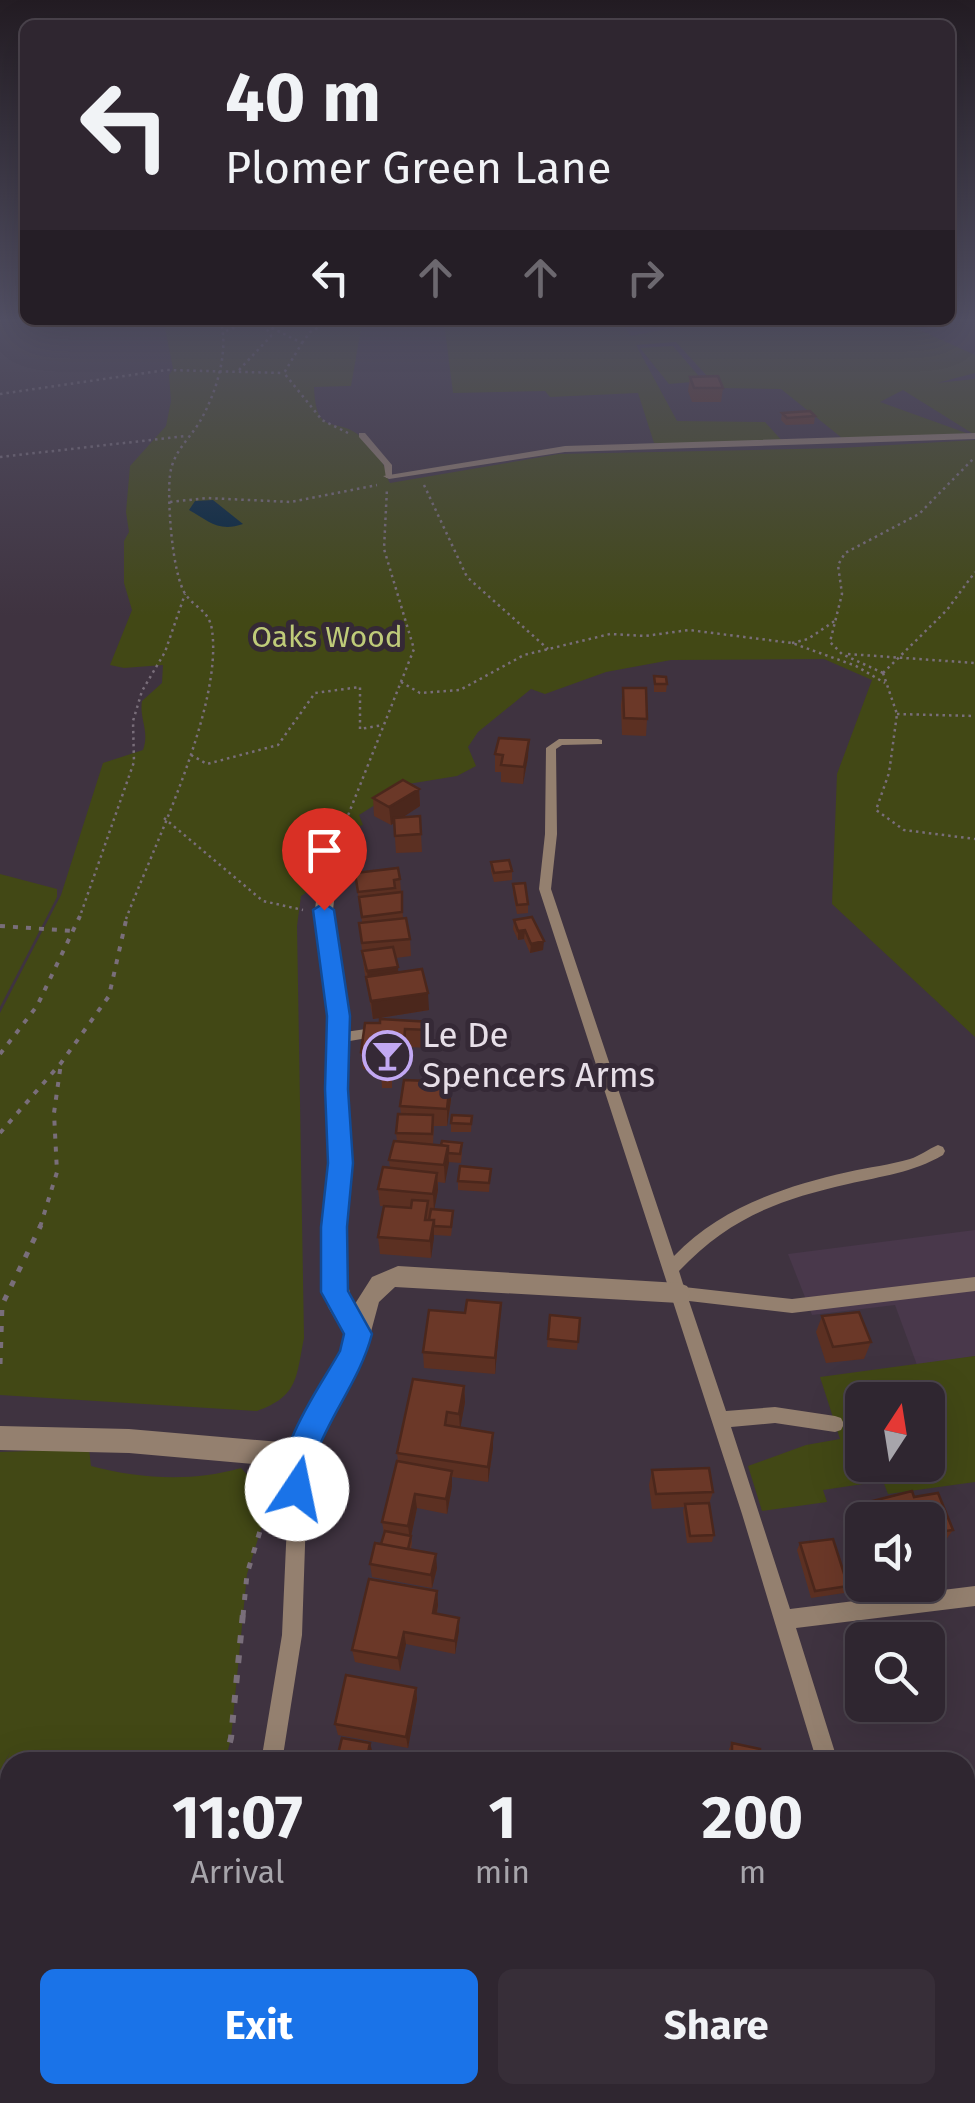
<!DOCTYPE html>
<html lang="en">
<head>
<meta charset="utf-8">
<style>
	body { margin:0; font-family:"Fira Sans",sans-serif; background:#372e38; color:#f1f3f6; height:100vh; display:flex; flex-direction:column; font-size:38px; white-space:nowrap }
	* { box-sizing:border-box; margin:0 }
	p { font-size:32px; color:#a7a5ab }
	.icon { flex:none; width:55px; height:55px; fill:none; stroke:currentColor; stroke-width:2; stroke-linecap:round; stroke-linejoin:round }
	.map { position:relative; flex:1; overflow:hidden }
	.side { position:absolute; left:0px; top:1752px; width:975px; height:352px; display:flex; flex-direction:column; background:#2f2630; border-radius:30px 30px 0 0; box-shadow:0 10px 40px #0002,0 0 0 2px #4a434c }
	.side>* { flex:none }
	.guide { position:absolute; left:20px; top:20px; width:935px; height:305px; border-radius:15px; box-shadow:0 10px 40px #0002,0 0 0 2px #4a434c; background:#2f2630; color:#f1f3f6; overflow:hidden }
	.needle { width:65px; rotate:12deg }
	.tools { position:absolute; left:845px; top:1382px; display:grid; gap:20px }
	.tools a { display:grid; place-items:center; width:100px; height:100px; border-radius:15px; background:#2f2630; box-shadow:0 10px 40px #0002,0 0 0 2px #4a434c; font-size:50px }
	.pin { position:absolute; display:grid; place-items:center; width:85px; height:85px; color:#fff; margin:-102px -42px; border-radius:50% 50% 50% 0; rotate:-45deg; box-shadow:0 0 10px #0007 }
	.pin .icon { rotate:45deg }
	.me { position:absolute; width:110px; margin:-55px; rotate:11deg; stroke-linejoin:round; filter:drop-shadow(0 0 8px #0008) }
	.turn { display:flex; align-items:center; gap:35px; height:210px; padding:0 40px; font-size:45px }
	.turn .icon { width:130px; height:130px; stroke-width:2.5 }
	.turn b { display:block; font-size:70px; line-height:85px }
	.lanes { display:flex; align-items:center; height:95px; padding:0 40px; background:#0003; justify-content:center; gap:50px; direction:ltr }
	.lanes .off { opacity:.35 }
	.eta { display:flex; justify-content:space-evenly; align-items:center; height:170px; text-align:center }
	.eta b { font-size:60px; font-weight:700; line-height:70px }
	.action { display:flex; gap:20px; margin-top:auto; padding:20px 40px }
	.action a { flex:1; height:115px; border-radius:15px; background:#1a73e8; color:#fff; font-size:40px; font-weight:700; line-height:115px; text-align:center }
	.action a+a { background:#372e38; color:#f1f3f6 }
	.map>svg:first-child { display:block }
	.built { fill:#49384b }
	.green { fill:#424815; fill-rule:evenodd }
	.water { fill:#00243d }
	.lines { fill:none; stroke-linecap:round; stroke-linejoin:round }
	.path-far3 { stroke:#796e7a; stroke-width:2.5; stroke-dasharray:2.5 4; stroke-linecap:butt }
	.path-far2 { stroke:#796e7a; stroke-width:4; stroke-dasharray:5 8; stroke-linecap:butt }
	.path-far1 { stroke:#796e7a; stroke-width:5; stroke-dasharray:6 10; stroke-linecap:butt }
	.path { stroke:#796e7a; stroke-width:6; stroke-dasharray:8 12; stroke-linecap:butt }
	.service { fill:#94806f; fill-rule:evenodd }
	.minor { fill:#94806f; fill-rule:evenodd }
	.wall { fill:#5c3022 }
	.shaded-wall { fill:#4b271c }
	.building { fill:#6b3828; stroke:#4b271c; stroke-width:2.5 }
	.route { fill:#1a73e8; stroke:#114b97; stroke-width:2.5 }
	.labels { text-anchor:middle; stroke-width:10; stroke-linejoin:round; paint-order:stroke }
	.far-park-label { font-size:30px; fill:#bfcb79; stroke:#352936 }
	.poi-label { font-size:35px; fill:#e7dfe8; stroke:#352936; text-anchor:start }
</style>
</head>
<body>
<div class="map">
<svg width="975" height="2103" viewBox="0 0 975 2103">
	<rect width="100%" height="100%" fill="#3f3340"/>
	<path class="built" d="M 975,1230 L 975,1356 L 917,1365 L 895,1305 L 812,1315 L 788,1254 Z"/>
	<path class="green" d="M 164,322 L 362,323 L 351,386 L 314,387 C 316,441 338,414 362,438 C 368,444 383,461 386,470 C 387,474 387,479 390,483 L 559,454 L 841,448 L 975,440 L 975,1037 L 832,904 L 837,774 L 872,680 L 824,659 L 671,660 L 606,672 L 545,694 L 531,689 L 478,732 L 468,747 L 476,766 L 457,776 L 408,784 L 359,815 L 363,825 L 345,830 L 322,882 L 301,896 L 297,926 L 304,1338 C 296,1377 299,1396 257,1411 L 0,1395 L 0,1013 L 61,895 L 103,763 L 143,750 C 150,731 139,719 142,701 L 162,683 L 163,665 L 124,668 L 110,665 L 132,610 L 124,583 L 124,541 L 129,532 L 126,512 L 130,466 L 166,426 L 171,401 L 169,375 L 173,369 Z
		M 444,322 L 621,322 L 631,336 L 702,322 L 902,322 L 975,355 L 975,373 L 937,383 L 975,379 L 975,435 L 903,390 L 880,402 L 969,434 L 842,438 L 781,389 L 718,388 L 676,342 L 636,345 L 677,421 L 765,422 L 784,443 L 654,443 L 638,393 L 550,397 L 545,391 L 453,393 Z
		M 673,346 L 703,381 L 669,384 L 640,348 Z
		M 0,874 L 57,889 L 57,897 L 0,1007 Z
		M 975,1356 L 975,1482 L 888,1494 L 883,1481 L 823,1490 L 827,1502 L 762,1511 L 748,1466 L 806,1445 L 840,1439 L 820,1377 ZM 862,1400 L 928,1400 L 928,1465 L 862,1465 Z
		M 89,1449 L 91,1466 C 140,1479 193,1482 241,1468 L 270,1500 L 247,1574 L 231,1738 L 225,1762 L 10,1762 L 10,2095 L 169,2095 L 169,2103 L 0,2103 L 0,1775 L 10,1752 L 0,1771 L 0,1452 Z"/>
	<path class="water" d="M 213,500 L 243,524 C 218,533 208,520 189,510 L 195,501 Z"/>
	<g class="lines">
		<path class="path-far3" d="M 260,322 L 302,343 L 284,373 L 322,420 L 348,433
			M 226,331 L 249,322
			M 302,343 L 310,332 L 330,322
			M 239,370 L 271,336 L 265,326
			M 0,394 L 166,370 L 284,373
			M 0,457 L 186,436
			M 424,485 L 467,577 L 548,649
			M 170,502 L 207,498 L 291,502 L 377,485
			M 792,643 L 808,639 L 836,620
			M 848,654 L 975,663
			M 883,673 L 842,654 L 830,642 L 842,594 L 838,565 L 845,553 L 919,514 L 975,457
			M 883,673 L 897,714 L 889,773 L 876,810 L 904,830 L 975,839
			M 883,673 L 947,610 L 975,572
			M 401,682 L 420,693 L 460,690 L 524,655 L 610,634 L 645,636 L 689,630 L 792,643 L 856,666 L 885,683
			M 897,714 L 975,716
			M 191,755 L 207,764 L 278,745 L 315,693 L 360,687 L 360,729 L 383,725
			M 164,818 L 263,901 L 303,910
			M 329,877 L 345,823 L 414,649 L 384,549 L 387,488
			M 79,919 L 134,762 L 133,721 L 142,691 L 165,652 L 185,594
			M 126,919 C 154,845 223,707 212,630 C 209,610 196,609 186,595 C 172,576 167,498 170,475 C 173,452 187,442 199,423 C 215,396 229,354 221,322"/>
		<path class="path-far2" d="M 0,926 L 74,931
			M 0,1054 L 37,1006 L 80,916
			M 0,1133 L 61,1063 L 109,996 L 127,916
			M 40,1227 L 57,1172 L 54,1113 L 61,1063"/>
		<path class="path-far1" d="M 0,1364 L 2,1305 L 41,1225
			M 243,1616 L 247,1574 L 268,1505 L 276,1501"/>
		<path class="path" d="M 225,1762 L 231,1738 L 243,1613
			M 0,1876 L 10,1887
			M 108,2095 L 111,2103
			M 127,2103 L 130,2095"/>
		<path class="service" d="M 359,433 L 365,433 L 392,465 L 392,478 L 386,478 L 384,465 L 359,437 Z
			M 598,739 L 602,740 L 602,744 L 562,745 L 556,749 L 557,834 L 551,889 L 674,1256 C 721,1207 783,1187 848,1172 C 869,1167 890,1165 910,1159 C 920,1156 928,1149 938,1145 L 943,1147 L 945,1151 L 943,1155 C 912,1173 882,1176 848,1184 C 778,1200 729,1218 679,1271 L 684,1287 L 792,1299 L 975,1277 L 975,1291 L 792,1313 L 689,1301 L 726,1411 L 775,1407 L 835,1416 L 841,1418 L 844,1424 L 841,1430 L 835,1432 L 775,1423 L 731,1427 L 790,1609 L 975,1586 L 975,1606 L 796,1628 L 838,1762 L 817,1762 L 742,1514 L 539,889 L 545,834 L 546,748 L 559,739 Z
			M 380,1027 L 385,1029 L 387,1032 L 385,1035 L 338,1043 L 331,1038 L 338,1033 Z
			M 299,1447 L 305,1450 L 308,1456 L 302,1635 L 282,1762 L 261,1762 L 282,1635 L 290,1456 L 293,1450 Z
			M 270,2095 L 294,2095 L 295,2103 L 271,2103 Z
			M 915,2095 L 939,2095 L 942,2103 L 918,2103 Z"/>
		<path class="minor" d="M 975,433 L 975,439 L 565,452 L 389,479 L 383,476 L 565,446 Z
			M 326,886 L 335,892 L 333,910 L 349,1016 L 346,1089 L 351,1163 L 345,1271 L 353,1307 L 372,1277 L 398,1266 L 679,1283 L 687,1286 L 691,1293 L 687,1300 L 679,1303 L 395,1287 L 379,1302 L 365,1354 L 308,1465 L 299,1468 L 129,1453 L 0,1450 L 0,1426 L 129,1429 L 292,1443 L 341,1352 L 345,1336 L 328,1307 L 321,1271 L 329,1163 L 326,1089 L 329,1016 L 315,910 L 317,892 Z"/>
	</g>
	<path class="wall" d="M 690,377 L 723,388 L 721,402 L 692,402 L 688,391 Z
		M 782,413 L 815,416 L 814,424 L 786,425 L 781,420 Z
		M 654,676 L 667,684 L 666,692 L 654,692 Z
		M 623,688 L 647,719 L 646,736 L 622,735 L 621,705 Z
		M 495,754 L 528,757 L 523,784 L 501,782 L 501,772 L 495,772 Z
		M 419,789 L 420,806 L 403,817 L 420,816 L 422,852 L 396,853 L 394,823 L 391,825 L 374,816 L 373,798 Z
		M 491,862 L 512,871 L 512,880 L 494,882 L 491,871 Z
		M 355,873 L 400,879 L 403,918 L 410,939 L 411,956 L 396,958 L 398,972 L 429,1010 L 373,1019 L 364,969 L 359,923 L 362,922 Z
		M 513,884 L 528,904 L 528,913 L 517,914 L 513,893 Z
		M 514,920 L 543,950 L 530,953 L 524,939 L 518,940 L 513,929 Z
		M 431,1022 L 431,1048 L 407,1047 L 404,1073 L 392,1072 L 392,1088 L 382,1088 L 381,1071 L 363,1069 L 361,1052 L 365,1023 Z
		M 450,1082 L 451,1100 L 447,1126 L 434,1126 L 433,1144 L 462,1152 L 461,1163 L 448,1162 L 445,1183 L 438,1182 L 438,1190 L 434,1209 L 453,1220 L 451,1236 L 434,1235 L 431,1258 L 380,1254 L 378,1237 L 384,1206 L 380,1206 L 378,1189 L 390,1168 L 389,1160 L 397,1141 L 396,1133 L 401,1114 L 400,1106 Z
		M 472,1116 L 471,1132 L 451,1132 L 451,1123 Z
		M 491,1169 L 489,1192 L 458,1190 L 458,1181 Z
		M 550,1315 L 580,1318 L 577,1350 L 547,1347 Z
		M 822,1316 L 871,1342 L 864,1359 L 826,1363 L 816,1332 Z
		M 500,1319 L 495,1374 L 424,1368 L 423,1352 Z
		M 464,1386 L 465,1402 L 460,1428 L 493,1448 L 488,1482 L 452,1477 L 452,1486 L 447,1514 L 417,1508 L 411,1536 L 412,1543 L 411,1549 L 437,1568 L 432,1588 L 372,1577 L 370,1564 L 381,1544 L 384,1533 L 382,1522 L 398,1462 L 397,1453 Z
		M 652,1470 L 713,1492 L 709,1504 L 714,1535 L 712,1542 L 687,1543 L 683,1511 L 684,1507 L 652,1509 L 649,1485 Z
		M 914,1497 L 953,1530 L 943,1544 L 928,1546 L 928,1520 L 862,1520 L 862,1521 L 861,1517 L 869,1502 Z
		M 800,1543 L 848,1586 L 844,1593 L 811,1598 L 797,1550 Z
		M 437,1591 L 438,1605 L 437,1614 L 459,1618 L 459,1631 L 455,1654 L 406,1644 L 400,1671 L 355,1662 L 352,1650 Z
		M 416,1688 L 417,1699 L 408,1748 L 338,1735 L 335,1724 Z
		M 732,1743 L 760,1762 L 729,1762 L 729,1749 Z"/>
	<path class="shaded-wall" d="M 529,740 L 528,757 L 523,784 L 524,767 Z
		M 419,789 L 420,806 L 391,825 L 389,807 Z
		M 525,930 L 524,939 L 518,940 L 518,931 Z
		M 544,941 L 543,950 L 530,953 L 531,944 Z
		M 398,967 L 399,984 L 369,989 L 367,971 Z
		M 428,993 L 429,1010 L 373,1019 L 371,1001 Z
		M 405,1029 L 407,1047 L 404,1073 L 403,1055 Z
		M 450,1082 L 451,1100 L 447,1126 L 447,1109 Z
		M 448,1146 L 449,1163 L 445,1183 L 444,1165 Z
		M 437,1173 L 438,1190 L 434,1211 L 433,1194 Z
		M 434,1220 L 434,1238 L 431,1258 L 430,1241 Z
		M 501,1303 L 500,1319 L 495,1374 L 495,1358 Z
		M 464,1386 L 465,1402 L 460,1430 L 459,1414 Z
		M 493,1433 L 493,1448 L 488,1482 L 488,1467 Z
		M 452,1471 L 452,1486 L 447,1514 L 446,1499 Z
		M 415,1494 L 417,1508 L 410,1541 L 408,1526 Z
		M 436,1554 L 437,1568 L 432,1588 L 431,1575 Z
		M 437,1591 L 438,1605 L 434,1626 L 433,1613 Z
		M 459,1618 L 459,1631 L 455,1654 L 455,1641 Z
		M 404,1632 L 406,1644 L 400,1671 L 398,1658 Z
		M 416,1688 L 417,1699 L 408,1748 L 406,1737 Z
		M 370,1743 L 373,1754 L 371,1762 L 366,1762 Z"/>
	<path class="building" d="M 718,376 L 723,388 L 694,388 L 690,377 Z
		M 810,411 L 815,416 L 787,418 L 782,413 Z
		M 654,676 L 666,677 L 667,684 L 655,684 Z
		M 623,688 L 646,688 L 647,719 L 624,718 Z
		M 499,738 L 529,740 L 524,767 L 501,765 L 503,755 L 495,754 Z
		M 403,780 L 419,789 L 389,807 L 373,798 Z
		M 420,816 L 421,834 L 395,836 L 394,818 Z
		M 509,860 L 512,871 L 494,873 L 491,862 Z
		M 398,868 L 400,879 L 394,880 L 395,888 L 358,892 L 355,873 Z
		M 525,883 L 528,904 L 517,905 L 513,884 Z
		M 402,892 L 402,912 L 362,917 L 359,897 Z
		M 532,917 L 544,941 L 531,944 L 525,930 L 518,931 L 514,920 Z
		M 406,918 L 410,939 L 362,943 L 359,923 Z
		M 393,947 L 398,967 L 367,971 L 362,951 Z
		M 422,969 L 428,993 L 371,1001 L 366,977 Z
		M 380,1019 L 431,1022 L 430,1030 L 405,1029 L 403,1055 L 361,1052 L 365,1023 L 380,1023 Z
		M 381,1067 L 392,1067 L 391,1079 L 381,1079 Z
		M 404,1080 L 450,1082 L 447,1109 L 400,1106 Z
		M 398,1114 L 433,1115 L 432,1134 L 396,1133 Z
		M 452,1115 L 472,1116 L 471,1124 L 451,1123 Z
		M 394,1141 L 448,1146 L 444,1165 L 389,1160 Z
		M 442,1141 L 462,1143 L 460,1154 L 448,1153 L 448,1146 L 441,1145 Z
		M 460,1166 L 491,1169 L 489,1183 L 458,1181 Z
		M 383,1167 L 437,1173 L 433,1194 L 378,1189 Z
		M 412,1200 L 428,1201 L 425,1220 L 434,1220 L 430,1241 L 378,1237 L 384,1206 L 411,1208 Z
		M 431,1209 L 453,1211 L 451,1227 L 434,1226 L 434,1220 L 429,1220 Z
		M 467,1300 L 501,1303 L 495,1358 L 423,1352 L 429,1310 L 465,1313 Z
		M 859,1312 L 871,1342 L 833,1347 L 822,1316 Z
		M 550,1315 L 580,1318 L 578,1342 L 548,1339 Z
		M 413,1379 L 464,1386 L 459,1414 L 447,1412 L 445,1425 L 493,1433 L 488,1467 L 397,1453 Z
		M 397,1461 L 452,1471 L 446,1499 L 415,1494 L 408,1526 L 382,1522 Z
		M 709,1468 L 713,1492 L 656,1494 L 652,1470 Z
		M 912,1491 L 914,1497 L 938,1493 L 953,1530 L 930,1533 L 932,1538 L 928,1538 L 928,1520 L 875,1520 L 869,1502 Z
		M 709,1503 L 714,1535 L 690,1536 L 685,1504 Z
		M 385,1531 L 411,1536 L 408,1549 L 381,1544 Z
		M 833,1539 L 848,1586 L 815,1591 L 800,1543 Z
		M 375,1543 L 436,1554 L 431,1575 L 370,1564 Z
		M 369,1579 L 437,1591 L 433,1613 L 459,1618 L 455,1641 L 404,1632 L 398,1658 L 352,1650 Z
		M 346,1675 L 416,1688 L 406,1737 L 335,1724 Z
		M 342,1738 L 370,1743 L 366,1762 L 336,1762 Z
		M 732,1743 L 760,1749 L 760,1762 L 732,1762 Z"/>
	<linearGradient id="sky" x2="0" y2="1"><stop stop-color="#231c23"/><stop offset="0.52" stop-color="#525064"/><stop offset="1" stop-color="#525064" stop-opacity="0"/></linearGradient>
	<rect width="975" height="616" fill="url(#sky)"/>
	<path class="route" d="M 324,903 L 334,910 L 350,1016 L 348,1089 L 353,1163 L 347,1227 L 348,1291 L 372,1334 C 361,1377 332,1412 316,1454 C 310,1468 314,1484 308,1499 L 297,1503 L 287,1499 C 268,1456 319,1389 340,1351 L 344,1334 L 321,1292 L 321,1227 L 328,1163 L 325,1089 L 327,1016 L 313,910 Z"/>
	<defs>
		<symbol id="bar-ring" viewBox="-11 -11 22 22"><circle r="9.5" fill="#352936" stroke="#c2a8f3" stroke-width="1.5"/><path d="M-6-5H6L.8 .8V4.5H3.5V6h-7V4.5H-.8V.8Z" fill="#c2a8f3"/></symbol>
	</defs>
	<g fill-rule="evenodd">
		<use href="#bar-ring" x="360" y="1028" width="55" height="55"/>
	</g>
	<g class="labels">
		<g class="far-park-label">
			<text x="327" y="647">Oaks Wood</text>
		</g>
		<g class="poi-label">
			<text x="422" y="1047">Le De<tspan x="422" dy="40">Spencers Arms</tspan></text>
		</g>
	</g>
</svg>
<div class="tools">
<a><svg class="needle" viewBox="-14 -14 28 28"><path d="M0-13l5 13h-10z" fill="#e53935"/><path d="M0 13l5-13h-10z" fill="#a7a5ab"/></svg></a>
<a><svg class="icon" aria-label="sound" viewBox="0 0 24 24"><path d="M4 9h4l5-4v14l-5-4H4zM17 9q2 3 0 6"/></svg></a>
<a><svg class="icon" aria-label="search" viewBox="0 0 24 24"><circle cx="10" cy="10" r="6"/><path d="M15 15l6 6"/></svg></a>
</div>
<div class="pin" style="left:324px;top:910px;background:#d93025"><svg class="icon" aria-label="arrive" viewBox="0 0 24 24"><path d="M6 21V4h12l-3 4 3 4H6"/></svg></div>
<svg class="me" style="left:297px;top:1489px" viewBox="-20 -20 40 40"><circle r="19" fill="#fff"/><path d="M0-13L10 11 0 6-10 11z" fill="#1a73e8"/></svg>
<div class="guide">
<div class="turn"><svg class="icon" aria-label="left" viewBox="0 0 24 24"><path d="M17 20v-9H6M10 6l-5 5 5 5"/></svg><div><b>40 m</b>Plomer Green Lane</div></div>
<div class="lanes"><svg class="icon" aria-label="left" viewBox="0 0 24 24"><path d="M17 20v-9H6M10 6l-5 5 5 5"/></svg><svg class="icon off" aria-label="ahead" viewBox="0 0 24 24"><path d="M12 20V5M6 11l6-6 6 6"/></svg><svg class="icon off" aria-label="ahead" viewBox="0 0 24 24"><path d="M12 20V5M6 11l6-6 6 6"/></svg><svg class="icon off" aria-label="right" viewBox="0 0 24 24"><path d="M7 20v-9h11M14 6l5 5-5 5"/></svg></div>
</div>
<section class="side">
<div class="eta">
<div><b>11:07</b><p>Arrival</p></div>
<div><b>1</b><p>min</p></div>
<div><b>200</b><p>m</p></div>
</div>
<div class="action"><a>Exit</a><a>Share</a></div>
</section>
</div>
</body>
</html>
